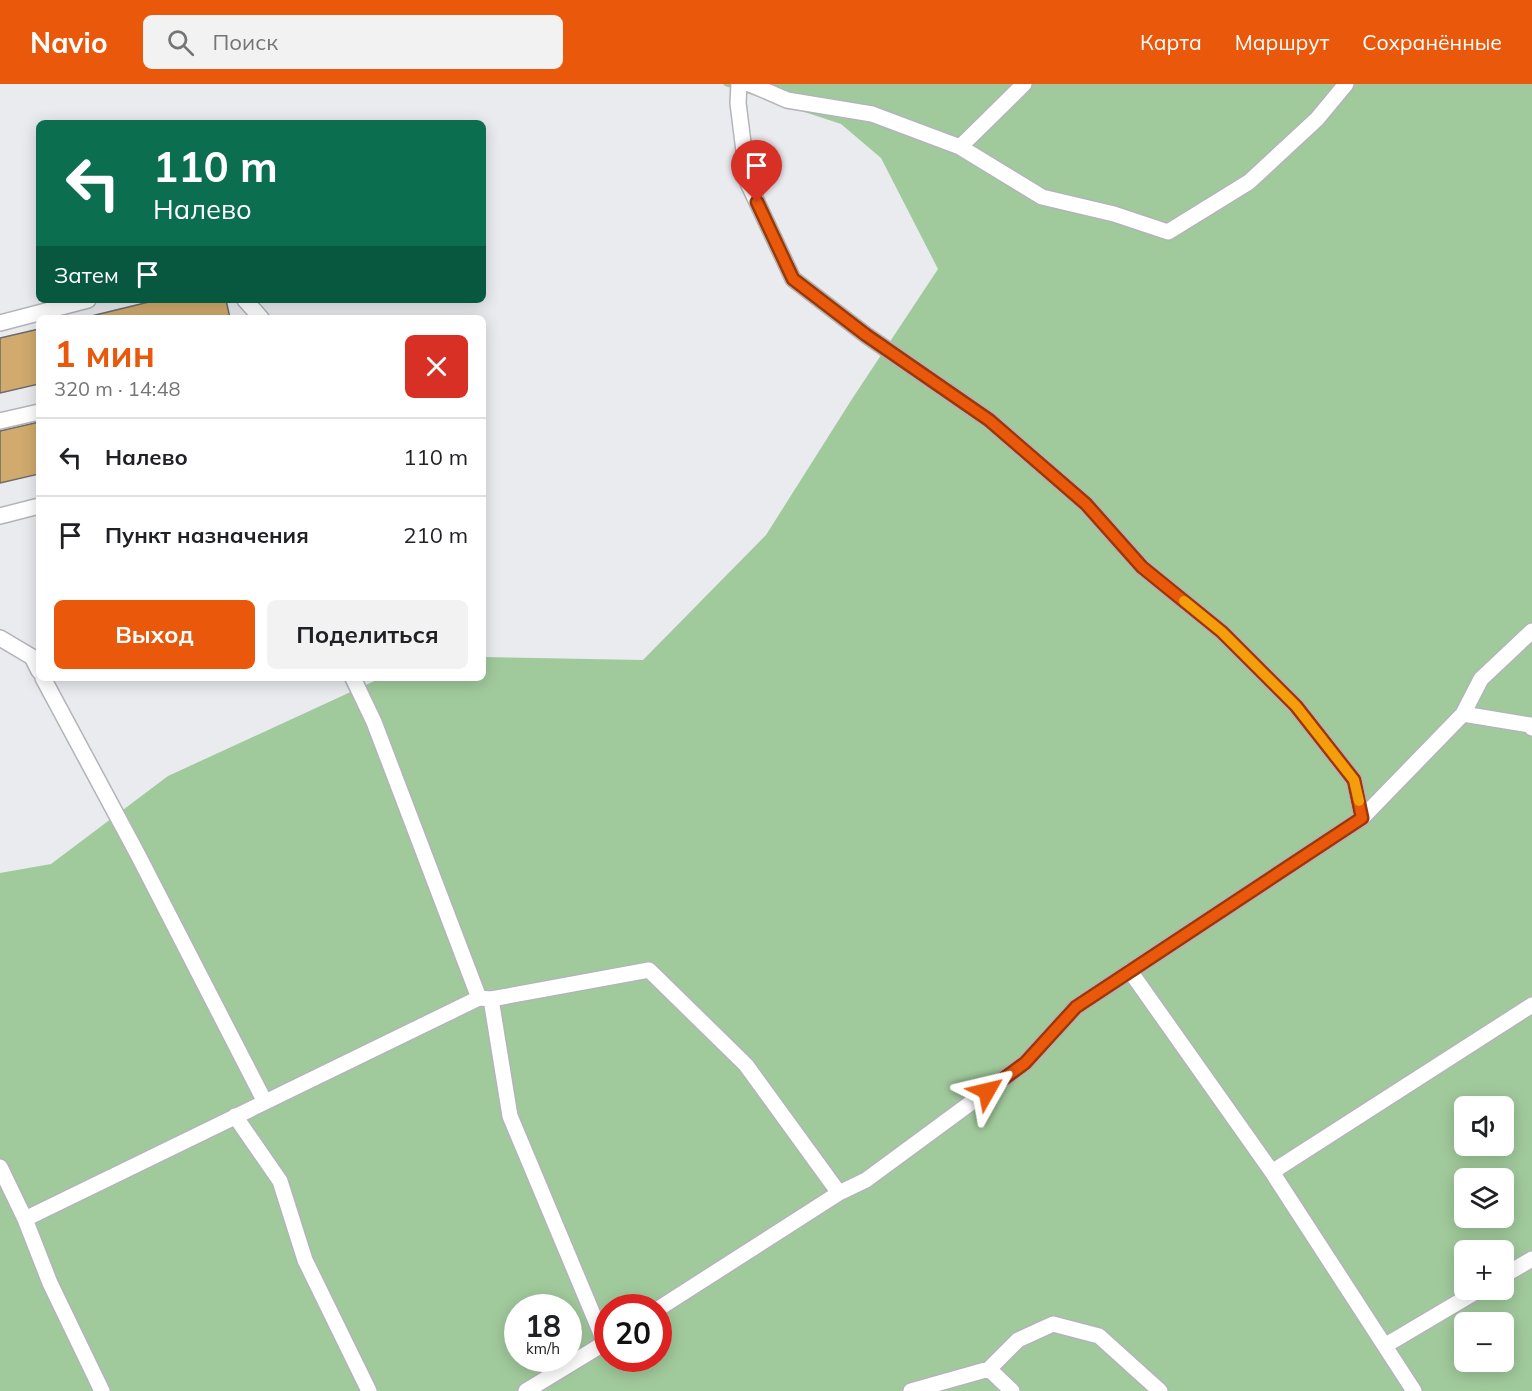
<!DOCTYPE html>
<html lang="ru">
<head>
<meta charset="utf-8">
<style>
	body { margin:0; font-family:Mulish,sans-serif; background:#f2f2f2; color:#202124; height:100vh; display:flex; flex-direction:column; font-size:22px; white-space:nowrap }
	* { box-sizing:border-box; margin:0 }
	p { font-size:20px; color:#757577 }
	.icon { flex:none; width:33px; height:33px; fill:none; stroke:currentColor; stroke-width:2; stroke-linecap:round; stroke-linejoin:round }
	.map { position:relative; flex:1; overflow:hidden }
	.panel { position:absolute; left:36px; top:231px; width:450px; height:366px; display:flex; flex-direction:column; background:#fff; border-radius:9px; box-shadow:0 3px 15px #0003 }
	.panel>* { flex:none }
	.guide { position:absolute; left:36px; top:36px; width:450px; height:183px; border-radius:9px; box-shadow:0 3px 15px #0003; background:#0b6e4f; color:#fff; overflow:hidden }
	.buttons { position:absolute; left:1454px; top:1012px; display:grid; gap:12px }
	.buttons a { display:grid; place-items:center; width:60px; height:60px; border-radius:9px; background:#fff; box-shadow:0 3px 15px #0003; font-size:30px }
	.speed { position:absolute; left:504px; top:1210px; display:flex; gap:12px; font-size:30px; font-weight:700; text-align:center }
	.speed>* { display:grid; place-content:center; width:78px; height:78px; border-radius:50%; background:#fff; box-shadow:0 3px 15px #0003; line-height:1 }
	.speed small { font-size:15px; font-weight:400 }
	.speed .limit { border:9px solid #d22; background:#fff; color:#111 }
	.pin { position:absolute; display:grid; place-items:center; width:51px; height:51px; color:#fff; margin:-62px -26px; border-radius:50% 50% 50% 0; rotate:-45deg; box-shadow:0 0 6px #0007 }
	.pin .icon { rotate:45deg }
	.me { position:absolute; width:66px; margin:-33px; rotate:53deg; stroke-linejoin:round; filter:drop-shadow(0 0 4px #0008) }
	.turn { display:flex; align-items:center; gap:21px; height:126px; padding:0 18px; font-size:27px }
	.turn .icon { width:78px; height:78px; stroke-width:2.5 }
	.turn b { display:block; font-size:42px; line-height:51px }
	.then { display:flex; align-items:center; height:57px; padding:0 18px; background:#0003; gap:12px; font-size:22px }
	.round { display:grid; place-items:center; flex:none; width:63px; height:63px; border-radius:9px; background:#f2f2f2 }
	.headline { display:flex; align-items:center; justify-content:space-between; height:102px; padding:0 18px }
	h1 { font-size:36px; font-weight:700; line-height:45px; color:#ea580c }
	.cta { display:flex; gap:12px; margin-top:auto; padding:12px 18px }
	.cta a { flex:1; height:69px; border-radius:9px; background:#ea580c; color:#fff; font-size:24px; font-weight:700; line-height:69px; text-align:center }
	.cta a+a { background:#f2f2f2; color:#202124 }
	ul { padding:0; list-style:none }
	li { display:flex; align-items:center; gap:18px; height:78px; padding:0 18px; border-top:2px solid #e0e0e0 }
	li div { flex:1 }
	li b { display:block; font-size:22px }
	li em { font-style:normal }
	header { display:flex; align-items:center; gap:36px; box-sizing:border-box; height:84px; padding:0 30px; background:#ea580c; color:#fff }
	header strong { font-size:28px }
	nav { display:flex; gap:33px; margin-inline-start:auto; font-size:21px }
	.search { width:420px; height:54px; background:#f2f2f2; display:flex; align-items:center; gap:15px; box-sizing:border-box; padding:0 21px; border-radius:9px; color:#757577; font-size:22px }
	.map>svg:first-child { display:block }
	.green { fill:#a1ca9c; fill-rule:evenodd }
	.building { fill:#d0ab6d; stroke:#6e6b68; stroke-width:1.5 }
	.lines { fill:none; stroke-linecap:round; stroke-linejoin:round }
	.lane-casing { stroke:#b3b4b9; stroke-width:18 }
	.lane { stroke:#fff; stroke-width:15 }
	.route-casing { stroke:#983908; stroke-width:15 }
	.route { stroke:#ea580c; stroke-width:10 }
	.slow { stroke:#f59e0b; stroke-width:10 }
</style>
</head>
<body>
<header>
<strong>Navio</strong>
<div class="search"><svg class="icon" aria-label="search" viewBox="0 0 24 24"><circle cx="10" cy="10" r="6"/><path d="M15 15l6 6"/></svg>Поиск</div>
<nav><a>Карта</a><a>Маршрут</a><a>Сохранённые</a></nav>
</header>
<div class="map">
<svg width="1532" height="1307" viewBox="0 0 1532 1307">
	<rect width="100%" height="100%" fill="#e9ebef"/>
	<path class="green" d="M 723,0 L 1532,0 L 1532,1307 L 0,1307 L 0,789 L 51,780 L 168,692 L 381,594 L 483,594 L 483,573 L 643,576 L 766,451 L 852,315 L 938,185 L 881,74 L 841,40 L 725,2 ZM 1464,1023 L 1503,1023 L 1503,1062 L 1464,1062 ZM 1464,1095 L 1503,1095 L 1503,1134 L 1464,1134 ZM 1464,1167 L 1503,1167 L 1503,1206 L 1464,1206 ZM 518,1224 L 568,1224 L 568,1275 L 518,1275 ZM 608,1224 L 658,1224 L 658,1275 L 608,1275 ZM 1464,1239 L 1503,1239 L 1503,1278 L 1464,1278 Z"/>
	<path class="building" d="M 157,216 L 226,216 L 230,234 L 83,234 Z
		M 39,245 L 39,300 L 0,309 L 0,254 Z
		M 39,338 L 39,390 L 0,399 L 0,347 Z"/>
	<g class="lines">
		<defs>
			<path id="lane" d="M 739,0 L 738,19 L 748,99 L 793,195 L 866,251 L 989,336 L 1086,420 L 1142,483 L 1222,548 L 1296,622 L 1354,696 L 1362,734
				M 750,0 L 787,16 L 872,30 L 960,63 L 1042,113 L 1114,130 L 1168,148 L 1249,98 L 1317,35 L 1346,0
				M 960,63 L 1024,0
				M 245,216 L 261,234
				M 0,239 L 88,216
				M 0,337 L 39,328
				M 0,432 L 39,422
				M 0,554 L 32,573 L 39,587
				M 43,594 L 137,769 L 265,1018
				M 353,594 L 374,638 L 479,914
				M 1463,630 L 1530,641 L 1532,644
				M 1130,887 L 1272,1088 L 1414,1307
				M 491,915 L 510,1032 L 605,1259
				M 235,1032 L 280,1097 L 305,1176 L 369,1307
				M 0,1083 L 25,1135 L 50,1199 L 102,1307
				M 1272,1088 L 1532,921
				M 25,1135 L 479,914 L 491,915 L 649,886 L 746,981 L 839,1109
				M 1503,1192 L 1532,1175
				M 658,1225 L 839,1109 L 866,1096 L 1025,979 L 1076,923 L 1362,734 L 1463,630 L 1481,595 L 1532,547
				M 1386,1261 L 1479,1206
				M 989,1285 L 1012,1307
				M 526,1307 L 608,1257
				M 911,1307 L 989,1285 L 1018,1256 L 1053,1240 L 1099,1252 L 1160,1307"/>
		</defs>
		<use href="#lane" class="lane-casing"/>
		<use href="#lane" class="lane"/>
	</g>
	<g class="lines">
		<defs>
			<path id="route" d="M 757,118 L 793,195 L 866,251 L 989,336 L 1086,420 L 1142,483 L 1222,548 L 1296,622 L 1354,696 L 1362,734 L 1076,923 L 1025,979 L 987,1007"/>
		</defs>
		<use href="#route" class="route-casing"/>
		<use href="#route" class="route"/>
		<path class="slow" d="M 1184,517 L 1222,548 L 1296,622 L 1354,696 L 1359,717"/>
	</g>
</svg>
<div class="buttons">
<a><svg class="icon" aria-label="sound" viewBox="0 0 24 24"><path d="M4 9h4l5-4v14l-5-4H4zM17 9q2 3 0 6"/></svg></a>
<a><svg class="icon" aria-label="layers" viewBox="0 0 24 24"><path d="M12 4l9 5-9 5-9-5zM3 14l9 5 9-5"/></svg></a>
<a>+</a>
<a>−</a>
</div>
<div class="speed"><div>18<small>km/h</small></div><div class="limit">20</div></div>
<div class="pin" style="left:757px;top:118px;background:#d93025"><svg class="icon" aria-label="arrive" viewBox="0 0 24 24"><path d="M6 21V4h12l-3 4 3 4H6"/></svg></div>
<svg class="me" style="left:987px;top:1007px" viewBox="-20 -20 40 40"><path d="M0-17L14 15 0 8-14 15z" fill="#ea580c" stroke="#fff" stroke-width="4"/></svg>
<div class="guide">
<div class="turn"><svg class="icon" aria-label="left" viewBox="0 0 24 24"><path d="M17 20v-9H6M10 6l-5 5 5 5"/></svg><div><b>110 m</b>Налево</div></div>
<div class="then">Затем<svg class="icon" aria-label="arrive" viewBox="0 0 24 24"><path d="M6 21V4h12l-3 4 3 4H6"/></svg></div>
</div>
<section class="panel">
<div class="headline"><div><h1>1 мин</h1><p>320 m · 14:48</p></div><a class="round" style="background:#d93025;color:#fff"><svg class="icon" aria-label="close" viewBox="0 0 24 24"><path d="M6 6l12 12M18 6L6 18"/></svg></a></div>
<ul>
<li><svg class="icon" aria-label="left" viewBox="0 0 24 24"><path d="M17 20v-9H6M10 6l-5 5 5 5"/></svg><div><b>Налево</b></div><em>110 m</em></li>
<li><svg class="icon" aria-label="arrive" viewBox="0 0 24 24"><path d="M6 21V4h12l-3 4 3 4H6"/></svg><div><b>Пункт назначения</b></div><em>210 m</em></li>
</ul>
<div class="cta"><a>Выход</a><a>Поделиться</a></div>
</section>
</div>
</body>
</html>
